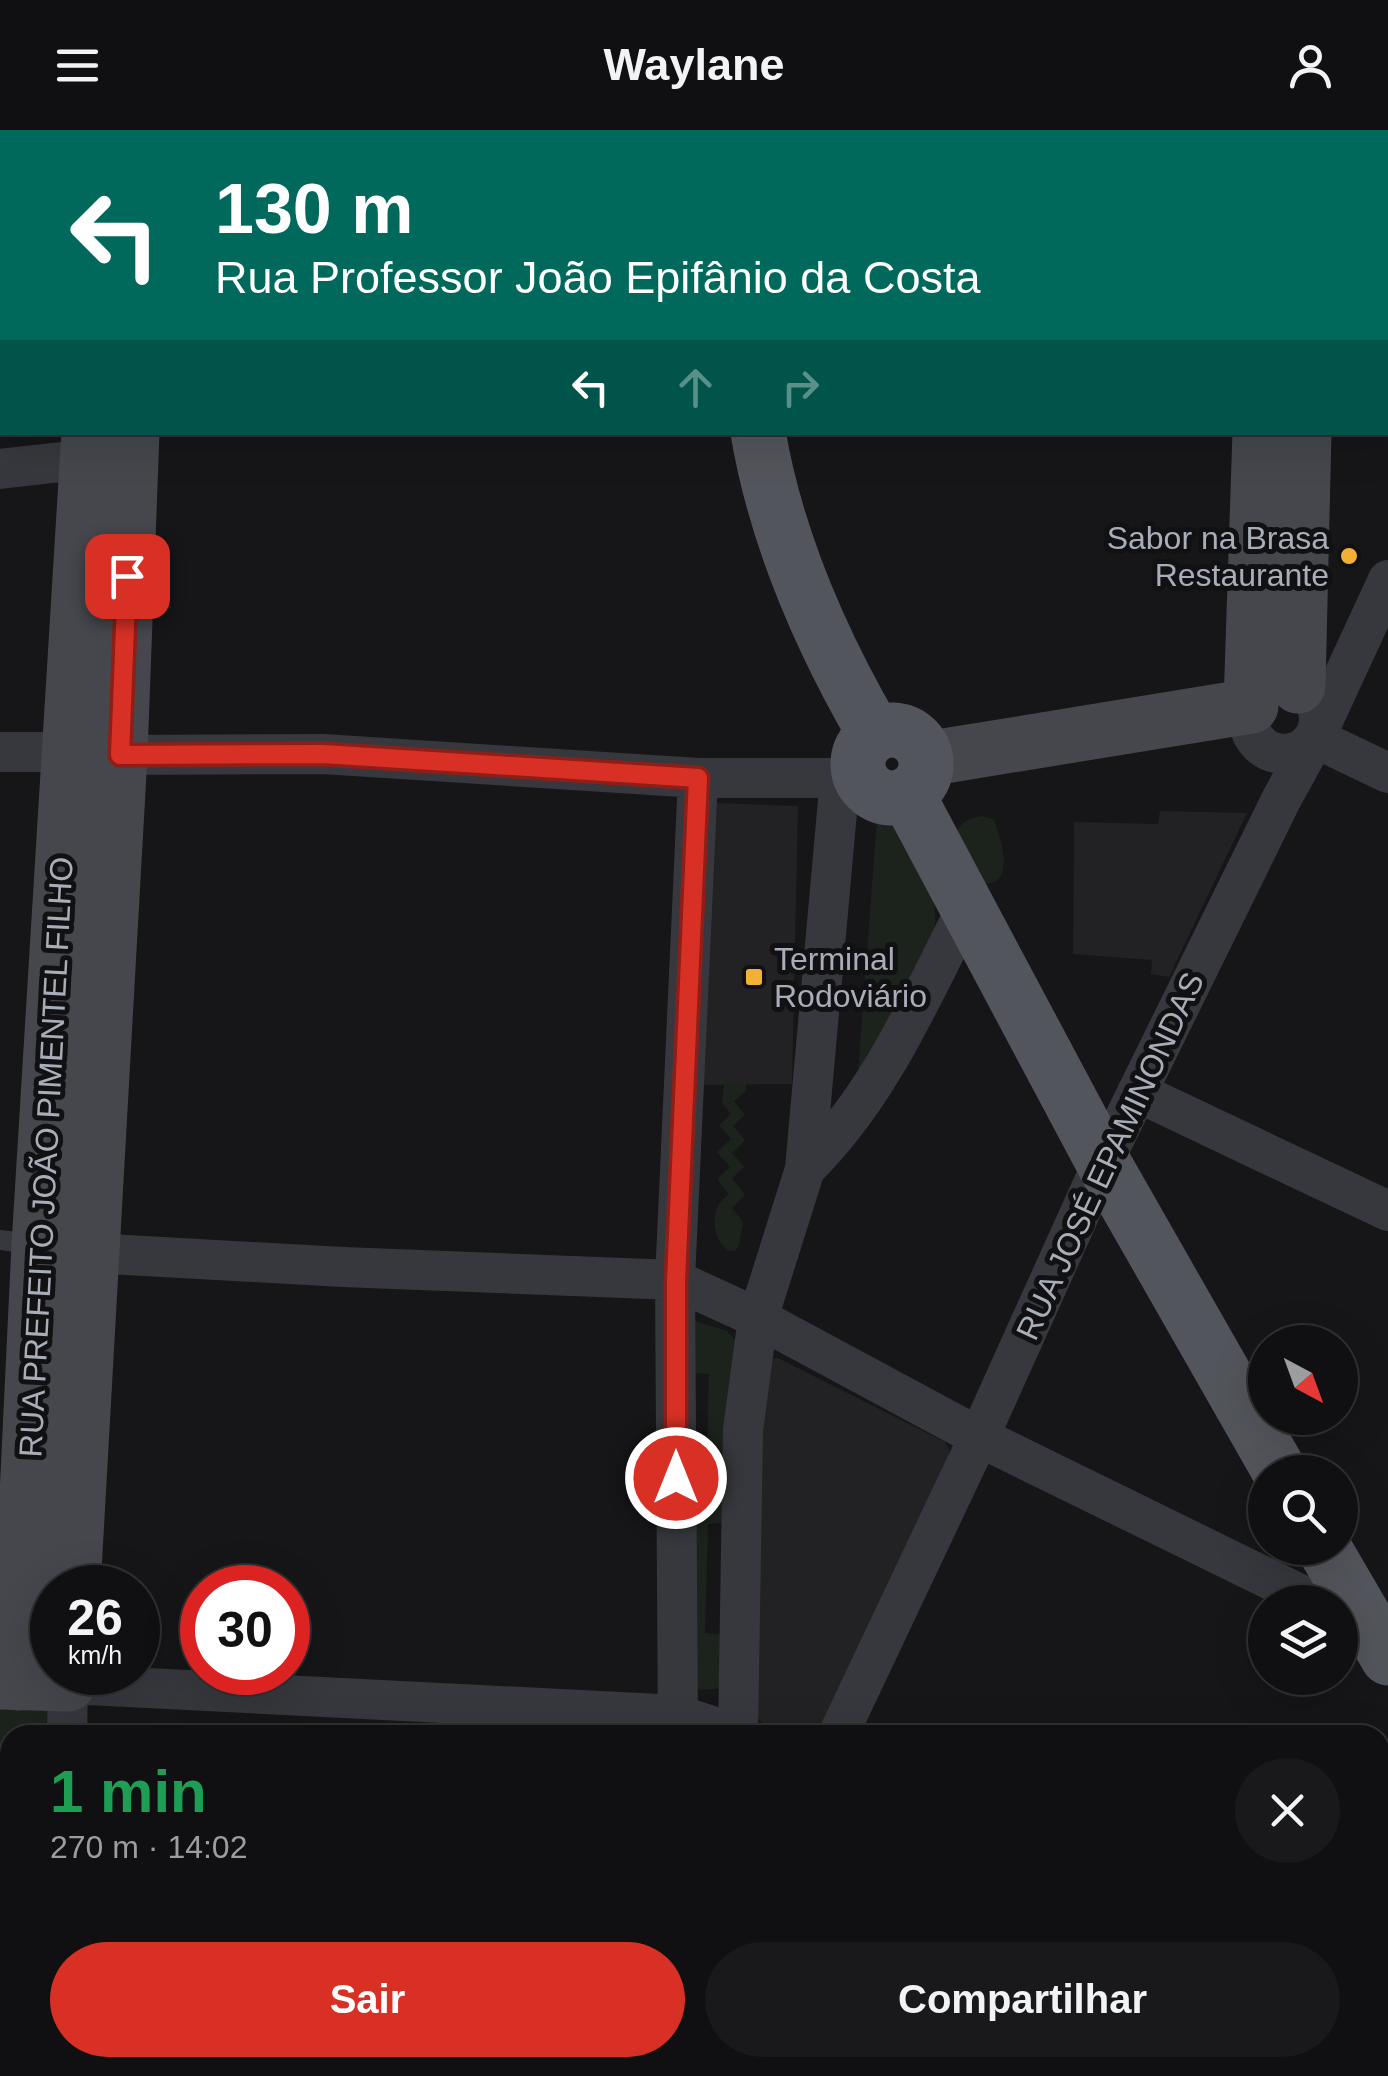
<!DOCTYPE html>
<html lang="pt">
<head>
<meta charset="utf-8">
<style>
	body { margin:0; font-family:Arial,sans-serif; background:#19191b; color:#f1f3f6; height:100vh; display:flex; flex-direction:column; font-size:38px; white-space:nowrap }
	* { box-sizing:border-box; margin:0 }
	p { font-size:32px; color:#9c9d9f }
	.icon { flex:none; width:55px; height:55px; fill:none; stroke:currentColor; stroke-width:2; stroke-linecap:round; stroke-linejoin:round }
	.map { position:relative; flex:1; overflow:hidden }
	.details { position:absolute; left:0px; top:1595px; width:1390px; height:352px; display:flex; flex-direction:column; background:#101012; border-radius:30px 30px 0 0; box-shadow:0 10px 40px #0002,0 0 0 2px #303032 }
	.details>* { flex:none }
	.hud { position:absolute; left:0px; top:0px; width:1390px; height:305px; box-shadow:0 10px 40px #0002,0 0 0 2px #303032; background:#00695c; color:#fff; overflow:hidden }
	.needle { width:65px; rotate:139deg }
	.tools { position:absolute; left:1248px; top:1195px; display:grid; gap:20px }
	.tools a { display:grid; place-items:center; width:110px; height:110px; border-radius:50%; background:#101012; box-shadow:0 10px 40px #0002,0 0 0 2px #303032; font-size:50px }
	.speed { position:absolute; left:30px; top:1435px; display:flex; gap:20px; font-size:50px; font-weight:700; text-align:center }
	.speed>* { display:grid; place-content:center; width:130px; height:130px; border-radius:50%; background:#101012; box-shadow:0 10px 40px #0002,0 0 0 2px #303032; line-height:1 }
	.speed small { font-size:25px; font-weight:400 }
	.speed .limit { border:15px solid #d22; background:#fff; color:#111 }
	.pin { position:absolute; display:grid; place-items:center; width:85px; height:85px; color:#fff; margin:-42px; border-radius:20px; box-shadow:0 5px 15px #0006 }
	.me { position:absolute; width:110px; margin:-55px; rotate:0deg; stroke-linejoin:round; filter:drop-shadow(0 0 8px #0008) }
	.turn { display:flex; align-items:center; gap:35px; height:210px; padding:0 50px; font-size:45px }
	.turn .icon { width:130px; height:130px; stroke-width:2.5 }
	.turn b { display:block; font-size:70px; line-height:85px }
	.lanes { display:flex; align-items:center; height:95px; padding:0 50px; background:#0003; justify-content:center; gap:50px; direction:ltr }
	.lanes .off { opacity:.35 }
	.round { display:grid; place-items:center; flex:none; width:105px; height:105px; border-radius:52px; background:#19191b }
	.overview { display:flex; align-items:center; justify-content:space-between; height:170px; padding:0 50px }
	h1 { font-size:60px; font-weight:700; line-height:75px; color:#1e9e55 }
	.cta { display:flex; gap:20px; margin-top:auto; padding:20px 50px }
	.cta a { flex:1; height:115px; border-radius:60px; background:#d93025; color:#fff; font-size:40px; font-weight:700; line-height:115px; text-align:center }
	.cta a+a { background:#19191b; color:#f1f3f6 }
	header { display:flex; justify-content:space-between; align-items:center; height:130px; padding:0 50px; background:#101012; font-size:45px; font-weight:700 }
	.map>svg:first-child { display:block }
	.built { fill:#222225 }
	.green { fill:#1c231d }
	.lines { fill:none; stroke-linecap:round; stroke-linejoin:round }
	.lane { stroke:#37383d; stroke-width:20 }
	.street { stroke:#37383d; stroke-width:40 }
	.secondary { stroke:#45474d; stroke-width:55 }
	.primary { stroke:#53555c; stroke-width:55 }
	.route-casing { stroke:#8d1f18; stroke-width:25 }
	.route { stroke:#d93025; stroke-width:18 }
	.poi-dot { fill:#f2b134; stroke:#111113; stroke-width:4 }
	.labels { text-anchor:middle; stroke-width:10; stroke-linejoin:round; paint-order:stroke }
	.poi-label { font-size:32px; fill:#a8adb8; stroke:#111113; text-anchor:end }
	.street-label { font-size:32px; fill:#a8adb8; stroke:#111113 }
</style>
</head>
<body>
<header><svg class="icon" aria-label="menu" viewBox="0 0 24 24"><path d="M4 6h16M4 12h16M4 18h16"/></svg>Waylane<svg class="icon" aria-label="person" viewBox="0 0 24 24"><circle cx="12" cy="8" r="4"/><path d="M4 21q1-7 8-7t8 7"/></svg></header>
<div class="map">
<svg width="1388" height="1946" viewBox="0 0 1388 1946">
	<rect width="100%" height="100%" fill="#161618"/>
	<path class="built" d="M 716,673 L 798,676 L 792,954 L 701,955 Z
		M 1160,681 L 1247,683 L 1169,847 L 1151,844 L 1152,830 L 1073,824 L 1074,692 L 1158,694 Z
		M 778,1228 L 945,1312 L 949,1319 L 950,1328 L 947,1337 L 818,1605 L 788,1605 L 764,1595 L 754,1584 L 756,1256 L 770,1229 Z"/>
	<path class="green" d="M 884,677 L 933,765 L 935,779 L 935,814 L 857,957 L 877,688 Z
		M 982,686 L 993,689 C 1002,708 1016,758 982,753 L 956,703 C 959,692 971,688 982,686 Z
		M 724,954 L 746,954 L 746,961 L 734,971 L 745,985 L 733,996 L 745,1010 L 732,1023 L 744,1037 L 732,1048 L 745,1065 L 732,1078 L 743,1092 L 739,1115 L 736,1120 L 729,1121 C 715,1112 711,1091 718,1076 C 720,1071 726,1068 729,1064 L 717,1049 L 730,1037 L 717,1022 L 731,1009 L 719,995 L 731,984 L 722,973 Z
		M 692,1190 L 727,1201 L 738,1213 L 726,1392 L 708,1394 L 705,1503 L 722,1504 L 721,1557 L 716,1559 L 687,1560 L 690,1376 L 706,1374 L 709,1244 L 690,1243 Z
		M 0,1574 L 52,1578 L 60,1605 L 10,1605 L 10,1808 L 0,1811 Z"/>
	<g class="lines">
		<path class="lane" d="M 0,1110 L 38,1115"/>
		<path class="street" d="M 0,71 L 2,71
			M 0,339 L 88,329
			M1249 589a35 35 0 1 1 70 0a35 35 0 1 1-70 0Z
			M 1315,608 L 1388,643
			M 0,622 L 70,622 L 120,625 L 323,624 L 698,648 L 840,648 L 859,643
			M 1137,962 L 1388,1081
			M 805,1039 C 880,965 921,868 968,775
			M 68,1119 L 91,1123 L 343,1137 L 675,1150 L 758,1188 L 979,1307 L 1316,1472
			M 738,1604 L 743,1300 L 758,1188 L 805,1039 L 840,648
			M 67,1605 L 68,1554 L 678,1585 L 740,1605
			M 678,1605 L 675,1150 L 698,648
			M 838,1605 L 979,1307 L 1103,1032 L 1281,670 L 1315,608 L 1388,450
			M 0,1825 L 10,1821
			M 1380,1933 L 1388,1937
			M 657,1946 L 658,1938"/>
		<path class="secondary" d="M 104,2 L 104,0
			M 143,2 L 143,0
			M 1270,2 L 1270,0
			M 1311,2 L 1311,0
			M 1298,556 L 1304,302
			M 926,629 L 1251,576 L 1260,302
			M 73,1458 L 120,625 L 132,302
			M 0,1552 L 68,1554 L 68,1542
			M 18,1553 L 39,1115 L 89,302"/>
		<path class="primary" d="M 751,2 L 751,0
			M 758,302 C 776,409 821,511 875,604
			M858 634a34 34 0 1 1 68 0a34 34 0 1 1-68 0Z
			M 907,664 L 1103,1032 L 1280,1342
			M 1324,1418 L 1388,1528"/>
	</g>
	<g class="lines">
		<defs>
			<path id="route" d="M 127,446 L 120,625 L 323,624 L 698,648 L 676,1150 L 676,1348"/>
		</defs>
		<use href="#route" class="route-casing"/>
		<use href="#route" class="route"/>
	</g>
	<g class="poi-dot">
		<circle cx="1349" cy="426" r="10"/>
		<rect x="744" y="837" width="20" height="20" rx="5"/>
	</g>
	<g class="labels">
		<g class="poi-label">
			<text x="1329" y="419">Sabor na Brasa<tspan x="1329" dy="37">Restaurante</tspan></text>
			<text x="774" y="840" text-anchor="start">Terminal<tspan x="774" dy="37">Rodoviário</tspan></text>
		</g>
		<g class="street-label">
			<text transform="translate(1110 1026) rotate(-65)" y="11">RUA JOSÉ EPAMINONDAS</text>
			<text transform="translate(46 1027) rotate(-87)" y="11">RUA PREFEITO JOÃO PIMENTEL FILHO</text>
		</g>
	</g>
</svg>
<div class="tools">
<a><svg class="needle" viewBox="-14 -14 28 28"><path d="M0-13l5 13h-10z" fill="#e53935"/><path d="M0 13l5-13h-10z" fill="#9c9d9f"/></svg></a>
<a><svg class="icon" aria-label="search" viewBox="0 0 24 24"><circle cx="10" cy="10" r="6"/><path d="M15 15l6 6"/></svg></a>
<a><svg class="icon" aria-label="layers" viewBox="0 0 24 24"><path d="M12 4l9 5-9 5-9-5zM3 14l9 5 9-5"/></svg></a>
</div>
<div class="speed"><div>26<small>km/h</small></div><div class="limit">30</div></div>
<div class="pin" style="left:127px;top:446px;background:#d93025"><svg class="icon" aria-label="arrive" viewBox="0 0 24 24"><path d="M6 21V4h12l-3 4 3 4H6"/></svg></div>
<svg class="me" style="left:676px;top:1348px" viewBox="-20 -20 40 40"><circle r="17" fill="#d93025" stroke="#fff" stroke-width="3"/><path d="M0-11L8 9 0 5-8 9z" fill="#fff"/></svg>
<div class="hud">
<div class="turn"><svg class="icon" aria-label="left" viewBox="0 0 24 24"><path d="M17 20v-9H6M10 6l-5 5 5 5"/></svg><div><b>130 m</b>Rua Professor João Epifânio da Costa</div></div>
<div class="lanes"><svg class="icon" aria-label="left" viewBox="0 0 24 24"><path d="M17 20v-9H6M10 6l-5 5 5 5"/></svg><svg class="icon off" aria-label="ahead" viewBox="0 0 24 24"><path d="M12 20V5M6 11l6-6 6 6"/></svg><svg class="icon off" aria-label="right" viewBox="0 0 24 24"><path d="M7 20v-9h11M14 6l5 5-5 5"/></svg></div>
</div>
<section class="details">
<div class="overview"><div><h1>1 min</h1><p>270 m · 14:02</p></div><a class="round"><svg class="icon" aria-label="close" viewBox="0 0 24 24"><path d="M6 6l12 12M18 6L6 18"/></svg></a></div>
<div class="cta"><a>Sair</a><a>Compartilhar</a></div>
</section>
</div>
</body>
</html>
